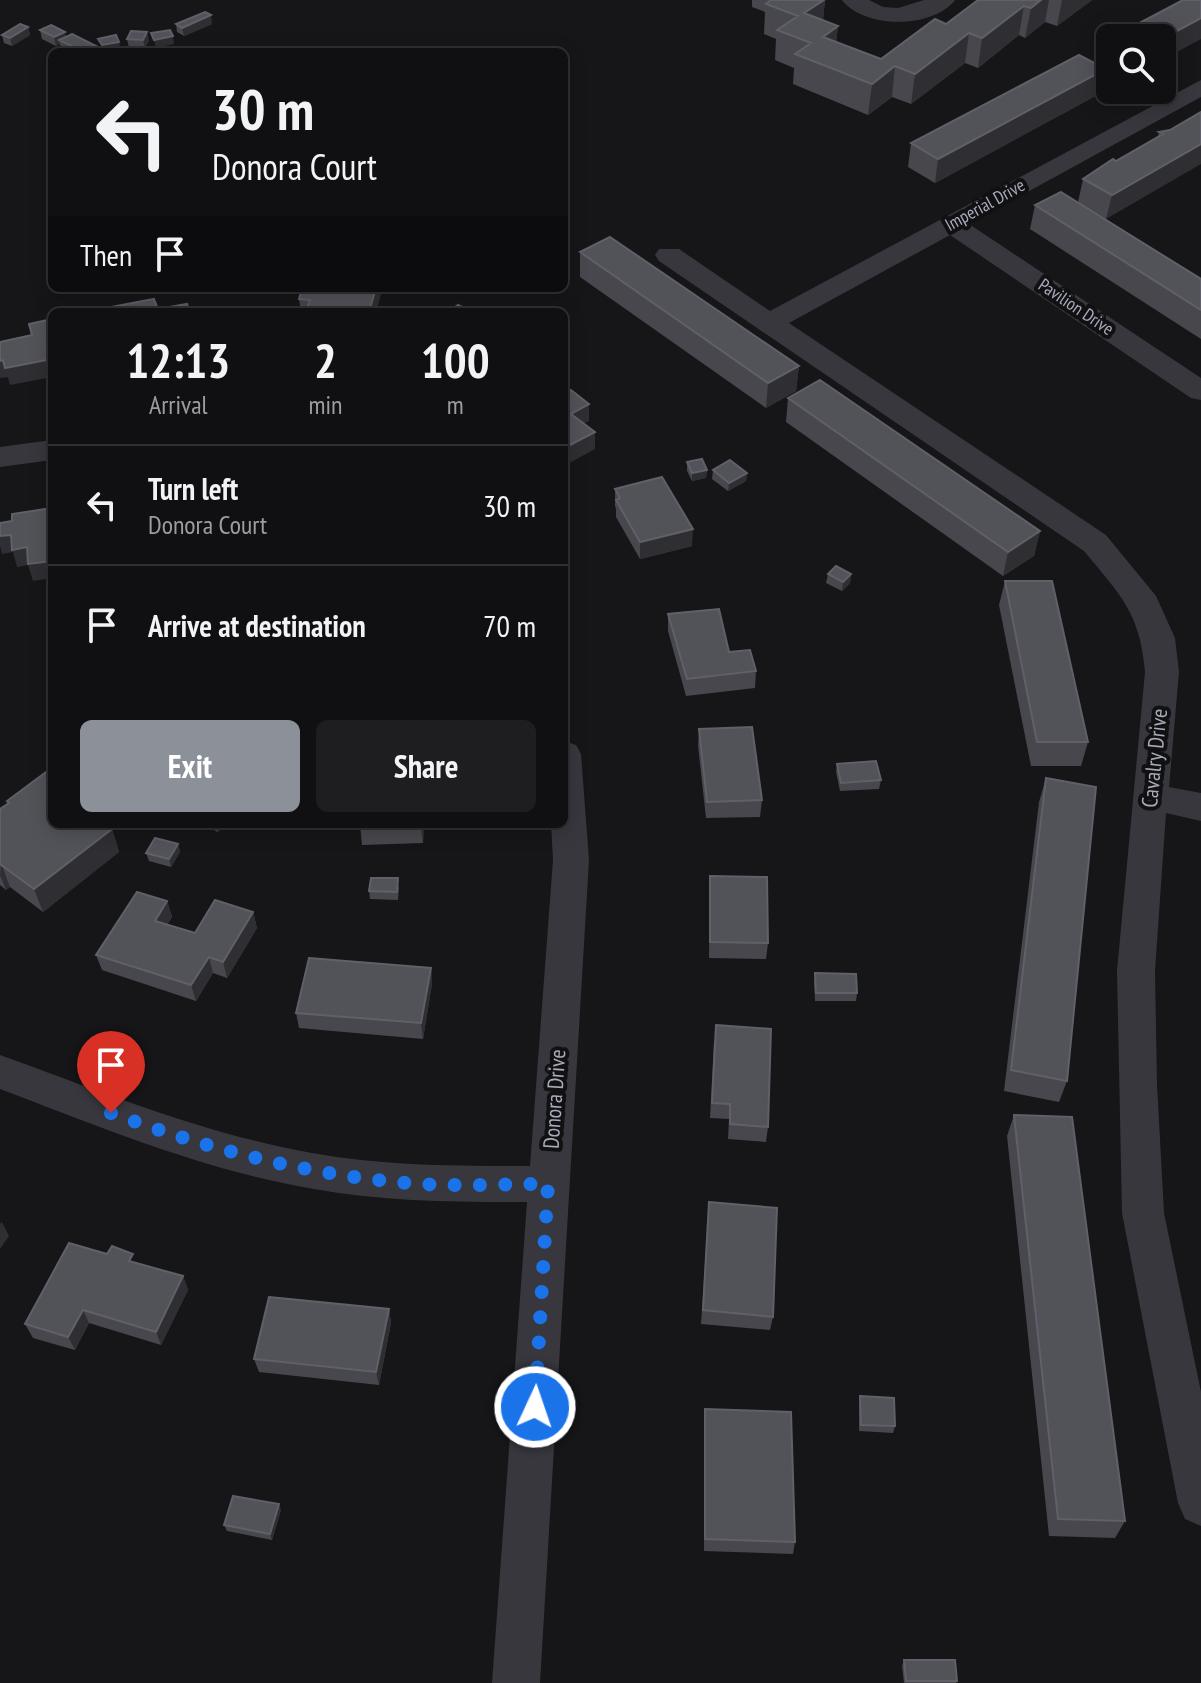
<!DOCTYPE html>
<html lang="en">
<head>
<meta charset="utf-8">
<style>
	body { margin:0; font-family:"PT Sans Narrow",sans-serif; background:#1e1e20; color:#f1f3f6; height:100vh; display:flex; flex-direction:column; font-size:30px; white-space:nowrap }
	* { box-sizing:border-box; margin:0 }
	p { font-size:26px; color:#9c9d9f }
	.icon { flex:none; width:44px; height:44px; fill:none; stroke:currentColor; stroke-width:2; stroke-linecap:round; stroke-linejoin:round }
	.map { position:relative; flex:1; overflow:hidden }
	.sheet { position:absolute; left:48px; top:308px; width:520px; height:520px; display:flex; flex-direction:column; background:#101012; border-radius:12px; box-shadow:0 4px 20px #0003,0 0 0 2px #303032 }
	.sheet>* { flex:none }
	.guide { position:absolute; left:48px; top:48px; width:520px; height:244px; border-radius:12px; box-shadow:0 4px 20px #0003,0 0 0 2px #303032; background:#101012; color:#f1f3f6; overflow:hidden }
	.buttons { position:absolute; left:1096px; top:24px; display:grid; gap:16px }
	.buttons a { display:grid; place-items:center; width:80px; height:80px; border-radius:12px; background:#101012; box-shadow:0 4px 20px #0003,0 0 0 2px #303032; font-size:40px }
	.pin { position:absolute; display:grid; place-items:center; width:68px; height:68px; color:#fff; margin:-82px -34px; border-radius:50% 50% 50% 0; rotate:-45deg; box-shadow:0 0 8px #0007 }
	.pin .icon { rotate:45deg }
	.me { position:absolute; width:88px; margin:-44px; rotate:3deg; stroke-linejoin:round; filter:drop-shadow(0 0 6px #0008) }
	.turn { display:flex; align-items:center; gap:28px; height:168px; padding:0 32px; font-size:36px }
	.turn .icon { width:104px; height:104px; stroke-width:2.5 }
	.turn b { display:block; font-size:56px; line-height:68px }
	.then { display:flex; align-items:center; height:76px; padding:0 32px; background:#0003; gap:16px; font-size:30px }
	.eta { display:flex; justify-content:space-evenly; align-items:center; height:136px; text-align:center }
	.eta b { font-size:48px; font-weight:600; line-height:56px }
	.button { display:flex; gap:16px; margin-top:auto; padding:16px 32px }
	.button a { flex:1; height:92px; border-radius:12px; background:#8c9099; color:#fff; font-size:32px; font-weight:600; line-height:92px; text-align:center }
	.button a+a { background:#1e1e20; color:#f1f3f6 }
	ul { padding:0; list-style:none }
	li { display:flex; align-items:center; gap:24px; height:120px; padding:0 32px; border-top:2px solid #303032 }
	li div { flex:1 }
	li b { display:block; font-size:30px }
	li em { font-style:normal }
	.map>svg:first-child { display:block }
	.lines { fill:none; stroke-linecap:round; stroke-linejoin:round }
	.street { fill:#37373d; fill-rule:evenodd }
	.wall { fill:#47474d }
	.shaded-wall { fill:#2f2f33 }
	.building { fill:#525259; stroke:#5f6068; stroke-width:2 }
	.route { stroke:#1a73e8; stroke-width:14; stroke-dasharray:0 25.2 }
	.labels { text-anchor:middle; stroke-width:8; stroke-linejoin:round; paint-order:stroke }
	.far-street-label { font-size:18px; fill:#a8abb9; stroke:#111113 }
	.street-label { font-size:22px; fill:#a8abb9; stroke:#111113 }
</style>
</head>
<body>
<div class="map">
<svg width="1201" height="1683" viewBox="0 0 1201 1683">
	<rect width="100%" height="100%" fill="#161618"/>
	<g class="lines">
		<path class="street" d="M 842,0 L 869,0 L 883,7 L 898,8 L 924,0 L 955,0 C 933,29 864,29 842,0 Z
			M 1201,80 L 1201,97 L 969,224 L 1201,378 L 1201,400 L 1191,398 L 950,235 L 789,323 L 1106,535 L 1156,596 L 1175,638 L 1179,672 L 1169,787 L 1201,793 L 1201,821 L 1166,813 L 1155,971 L 1157,1084 L 1164,1213 L 1201,1392 L 1201,1526 L 1185,1519 L 1178,1503 L 1122,1213 L 1117,971 L 1145,672 C 1140,612 1120,595 1084,551 L 659,261 L 655,255 L 659,249 L 679,249 L 770,311 Z
			M 52,440 L 52,460 L 0,467 L 0,447 Z
			M 564,741 L 576,745 L 581,754 L 589,860 L 540,1683 L 492,1683 L 527,1202 C 456,1202 385,1202 314,1189 C 206,1171 103,1128 0,1089 L 0,1055 C 103,1092 204,1134 312,1153 C 384,1166 457,1166 530,1166 L 553,860 L 551,824 L 564,824 Z"/>
	</g>
	<path class="wall" d="M 752,0 L 825,0 L 823,20 L 838,26 L 836,42 L 881,59 L 946,24 L 978,0 L 1092,0 L 1057,26 L 1045,22 L 1025,38 L 1019,35 L 978,68 L 965,63 L 911,104 L 892,97 L 868,115 L 793,84 L 794,68 L 775,60 L 776,39 L 764,34 L 765,12 L 752,7 Z
		M 176,24 L 212,24 L 184,36 L 177,32 Z
		M 28,27 L 30,35 L 12,46 L 4,43 L 2,35 Z
		M 40,30 L 66,37 L 97,52 L 69,52 L 61,48 L 60,44 L 56,46 L 42,39 Z
		M 127,39 L 149,40 L 145,48 L 129,48 Z
		M 1110,39 L 1110,73 L 1106,71 L 1101,93 L 935,183 L 908,167 L 911,143 L 1098,65 L 1103,43 Z
		M 1170,130 L 1106,219 L 1091,210 L 1201,279 L 1201,339 L 1030,229 L 1035,205 L 1078,202 L 1083,179 L 1158,136 L 1159,132 Z
		M 580,252 L 799,366 L 796,391 L 766,408 L 580,277 Z
		M 381,293 L 376,312 L 301,312 L 299,299 Z
		M 788,398 L 1040,531 L 1034,556 L 1003,576 L 786,422 Z
		M 687,462 L 707,470 L 706,478 L 692,481 L 687,471 Z
		M 713,470 L 747,473 L 746,481 L 728,491 L 712,479 Z
		M 615,489 L 692,546 L 640,559 L 616,517 L 616,509 L 615,506 Z
		M 828,574 L 851,574 L 850,583 L 842,591 L 826,583 Z
		M 1005,581 L 1088,742 L 1081,766 L 1031,766 L 999,605 Z
		M 668,614 L 729,652 L 756,671 L 755,688 L 686,696 L 668,631 Z
		M 699,729 L 762,800 L 760,817 L 706,818 L 698,746 Z
		M 837,764 L 881,780 L 879,789 L 840,791 L 836,772 Z
		M 1046,778 L 1067,1081 L 1059,1102 L 1004,1091 L 1039,802 Z
		M 7,801 L 52,824 L 112,829 L 119,852 L 43,912 L 10,887 L 6,890 L 0,885 L 0,809 L 8,804 Z
		M 201,824 L 225,824 L 218,832 Z
		M 360,824 L 424,824 L 423,843 L 362,845 Z
		M 178,844 L 180,852 L 171,867 L 149,861 L 146,853 Z
		M 710,876 L 768,943 L 766,959 L 709,958 Z
		M 399,887 L 398,900 L 370,899 L 369,891 Z
		M 167,901 L 172,917 L 167,925 L 195,933 L 253,912 L 257,928 L 227,978 L 213,973 L 196,1001 L 102,970 L 96,955 Z
		M 431,968 L 432,984 L 423,1039 L 299,1028 L 296,1013 Z
		M 815,973 L 857,993 L 856,1001 L 815,1001 L 814,981 Z
		M 714,1041 L 768,1127 L 766,1142 L 728,1139 L 729,1119 L 710,1118 Z
		M 1014,1115 L 1125,1521 L 1115,1538 L 1049,1536 L 1007,1136 Z
		M 709,1202 L 773,1317 L 770,1330 L 701,1324 Z
		M 136,1263 L 183,1276 L 188,1290 L 161,1345 L 89,1323 L 75,1350 L 33,1338 L 25,1324 Z
		M 389,1309 L 391,1323 L 379,1385 L 259,1372 L 254,1359 Z
		M 860,1396 L 895,1426 L 893,1433 L 859,1431 L 859,1402 Z
		M 705,1409 L 795,1542 L 793,1554 L 704,1551 L 704,1422 Z
		M 281,1510 L 272,1540 L 227,1531 L 224,1525 Z
		M 904,1660 L 957,1681 L 956,1683 L 904,1683 L 902,1666 Z"/>
	<path class="shaded-wall" d="M 825,0 L 822,29 L 804,13 Z
		M 1041,0 L 1049,0 L 1045,22 L 1025,38 L 1031,8 Z
		M 1062,0 L 1092,0 L 1057,26 Z
		M 1024,6 L 1019,35 L 978,68 L 982,38 Z
		M 211,15 L 212,24 L 184,36 L 182,28 Z
		M 1201,18 L 1201,39 L 1162,60 L 1162,39 Z
		M 838,26 L 835,56 L 823,37 Z
		M 28,27 L 30,35 L 12,46 L 10,38 Z
		M 65,32 L 67,40 L 59,40 L 60,44 L 56,46 L 54,37 Z
		M 147,32 L 149,40 L 145,48 L 143,40 Z
		M 969,33 L 965,63 L 911,104 L 915,74 Z
		M 173,36 L 174,44 L 156,48 L 154,40 Z
		M 119,42 L 121,50 L 103,52 L 102,45 Z
		M 96,46 L 97,52 L 84,52 Z
		M 895,66 L 892,97 L 868,115 L 872,84 Z
		M 1106,69 L 1101,93 L 935,183 L 938,159 Z
		M 1201,144 L 1201,164 L 1106,219 L 1112,195 Z
		M 376,288 L 381,288 L 381,293 L 376,312 L 369,312 Z
		M 52,359 L 52,377 L 10,385 L 5,368 Z
		M 3,360 L 8,377 L 0,378 L 0,361 Z
		M 799,366 L 796,391 L 766,408 L 768,383 Z
		M 589,404 L 589,421 L 571,431 L 571,414 Z
		M 595,432 L 595,449 L 564,466 L 564,448 Z
		M 707,470 L 706,478 L 692,481 L 692,473 Z
		M 747,473 L 746,481 L 728,491 L 729,483 Z
		M 693,529 L 692,546 L 640,559 L 640,542 Z
		M 1040,531 L 1034,556 L 1003,576 L 1008,552 Z
		M 11,535 L 27,547 L 52,561 L 52,578 L 33,581 L 28,565 L 17,567 L 13,552 L 2,554 L 0,546 L 0,536 Z
		M 851,574 L 850,583 L 842,591 L 843,582 Z
		M 216,824 L 225,824 L 218,832 Z
		M 421,824 L 424,824 L 423,843 L 421,827 Z
		M 112,829 L 119,852 L 43,912 L 34,889 Z
		M 178,844 L 180,852 L 171,867 L 169,859 Z
		M 1,863 L 10,887 L 6,890 L 0,875 Z
		M 167,901 L 172,917 L 159,937 L 155,921 Z
		M 253,912 L 257,928 L 227,978 L 223,962 Z
		M 209,957 L 213,973 L 196,1001 L 191,985 Z
		M 431,968 L 432,984 L 423,1039 L 421,1023 Z
		M 2,1222 L 9,1236 L 0,1249 L 0,1224 Z
		M 183,1276 L 188,1290 L 161,1345 L 156,1332 Z
		M 389,1309 L 391,1323 L 379,1385 L 376,1372 Z
		M 83,1310 L 89,1323 L 75,1350 L 68,1337 Z
		M 279,1504 L 281,1510 L 272,1540 L 270,1534 Z"/>
	<path class="building" d="M 771,0 L 824,0 L 804,13 L 838,26 L 823,37 L 881,59 L 935,19 L 946,24 L 978,0 L 1041,0 L 1031,8 L 1024,6 L 982,38 L 969,33 L 915,74 L 895,66 L 872,84 L 795,54 L 811,43 L 777,30 L 798,16 L 766,4 Z
		M 1183,0 L 1201,0 L 1201,18 L 1162,39 L 1162,38 L 1111,38 Z
		M 205,12 L 211,15 L 182,28 L 176,24 Z
		M 20,24 L 28,27 L 10,38 L 2,35 Z
		M 51,25 L 65,32 L 54,37 L 40,30 Z
		M 170,30 L 173,36 L 154,40 L 151,33 Z
		M 131,31 L 147,32 L 143,40 L 127,39 Z
		M 72,34 L 96,46 L 84,52 L 59,40 Z
		M 116,35 L 119,42 L 102,45 L 98,39 Z
		M 1110,39 L 1110,46 L 1103,43 Z
		M 1079,55 L 1106,69 L 938,159 L 911,143 Z
		M 1201,112 L 1201,144 L 1112,195 L 1083,179 L 1113,159 L 1116,161 L 1163,134 L 1159,132 L 1170,130 Z
		M 1061,192 L 1201,279 L 1201,310 L 1035,205 Z
		M 610,237 L 799,366 L 768,383 L 580,252 Z
		M 302,288 L 376,288 L 369,312 L 307,309 L 310,300 L 299,299 Z
		M 154,299 L 158,309 L 187,304 L 190,312 L 107,312 L 112,311 L 111,307 Z
		M 458,305 L 472,312 L 448,312 Z
		M 52,319 L 52,359 L 5,368 L 3,360 L 0,361 L 0,342 L 32,335 L 29,324 Z
		M 820,380 L 1040,531 L 1008,552 L 788,398 Z
		M 571,390 L 589,404 L 571,414 L 595,432 L 564,448 L 564,394 Z
		M 702,459 L 707,470 L 692,473 L 687,462 Z
		M 730,460 L 747,473 L 729,483 L 713,470 Z
		M 662,477 L 693,529 L 640,542 L 616,500 L 620,498 L 615,489 Z
		M 52,508 L 52,561 L 28,564 L 27,547 L 12,550 L 11,535 L 0,536 L 0,523 L 12,521 L 12,514 Z
		M 836,566 L 851,574 L 843,582 L 828,574 Z
		M 1005,581 L 1052,581 L 1088,742 L 1037,742 Z
		M 719,609 L 729,652 L 750,650 L 756,671 L 687,679 L 668,614 Z
		M 752,727 L 762,800 L 707,802 L 699,729 Z
		M 876,761 L 881,780 L 841,783 L 837,764 Z
		M 50,769 L 52,771 L 52,824 L 105,824 L 112,829 L 34,889 L 0,864 L 0,809 L 9,803 L 7,801 Z
		M 1046,778 L 1096,787 L 1067,1081 L 1011,1070 Z
		M 360,824 L 421,824 L 421,827 L 359,829 Z
		M 155,838 L 178,844 L 169,859 L 146,853 Z
		M 710,876 L 767,877 L 768,943 L 710,942 Z
		M 371,878 L 398,878 L 397,892 L 369,891 Z
		M 137,892 L 167,901 L 155,921 L 195,933 L 215,900 L 253,912 L 223,962 L 209,957 L 191,985 L 96,955 Z
		M 309,958 L 431,968 L 421,1023 L 296,1013 Z
		M 815,973 L 856,974 L 857,993 L 816,993 Z
		M 716,1025 L 771,1029 L 768,1127 L 730,1124 L 730,1104 L 712,1103 Z
		M 1014,1115 L 1072,1117 L 1125,1521 L 1058,1519 Z
		M 709,1202 L 777,1208 L 773,1317 L 703,1310 Z
		M 69,1243 L 107,1254 L 112,1246 L 133,1254 L 129,1261 L 183,1276 L 156,1332 L 83,1310 L 68,1337 L 25,1324 Z
		M 269,1297 L 389,1309 L 376,1372 L 254,1359 Z
		M 860,1396 L 894,1398 L 895,1426 L 861,1425 Z
		M 705,1409 L 791,1412 L 795,1542 L 705,1539 Z
		M 233,1496 L 279,1504 L 270,1534 L 224,1525 Z
		M 904,1660 L 955,1660 L 957,1681 L 906,1681 Z"/>
	<g class="lines">
		<path class="route" d="M 111,1113 C 208,1149 304,1174 407,1183 C 454,1187 502,1184 548,1184 L 535,1407"/>
	</g>
	<g class="labels">
		<g class="far-street-label">
			<text transform="translate(985 205) rotate(-29)" y="6">Imperial Drive</text>
			<text transform="translate(1076 307) rotate(34)" y="6">Pavilion Drive</text>
		</g>
		<g class="street-label">
			<text transform="translate(1154 758) rotate(-84)" y="8">Cavalry Drive</text>
			<text transform="translate(554 1099) rotate(-86)" y="8">Donora Drive</text>
		</g>
	</g>
</svg>
<div class="buttons">
<a><svg class="icon" aria-label="search" viewBox="0 0 24 24"><circle cx="10" cy="10" r="6"/><path d="M15 15l6 6"/></svg></a>
</div>
<div class="pin" style="left:111px;top:1113px;background:#d93025"><svg class="icon" aria-label="arrive" viewBox="0 0 24 24"><path d="M6 21V4h12l-3 4 3 4H6"/></svg></div>
<svg class="me" style="left:535px;top:1407px" viewBox="-20 -20 40 40"><circle r="17" fill="#1a73e8" stroke="#fff" stroke-width="3"/><path d="M0-11L8 9 0 5-8 9z" fill="#fff"/></svg>
<div class="guide">
<div class="turn"><svg class="icon" aria-label="left" viewBox="0 0 24 24"><path d="M17 20v-9H6M10 6l-5 5 5 5"/></svg><div><b>30 m</b>Donora Court</div></div>
<div class="then">Then<svg class="icon" aria-label="arrive" viewBox="0 0 24 24"><path d="M6 21V4h12l-3 4 3 4H6"/></svg></div>
</div>
<section class="sheet">
<div class="eta">
<div><b>12:13</b><p>Arrival</p></div>
<div><b>2</b><p>min</p></div>
<div><b>100</b><p>m</p></div>
</div>
<ul>
<li><svg class="icon" aria-label="left" viewBox="0 0 24 24"><path d="M17 20v-9H6M10 6l-5 5 5 5"/></svg><div><b>Turn left</b><p>Donora Court</p></div><em>30 m</em></li>
<li><svg class="icon" aria-label="arrive" viewBox="0 0 24 24"><path d="M6 21V4h12l-3 4 3 4H6"/></svg><div><b>Arrive at destination</b></div><em>70 m</em></li>
</ul>
<div class="button"><a>Exit</a><a>Share</a></div>
</section>
</div>
</body>
</html>
